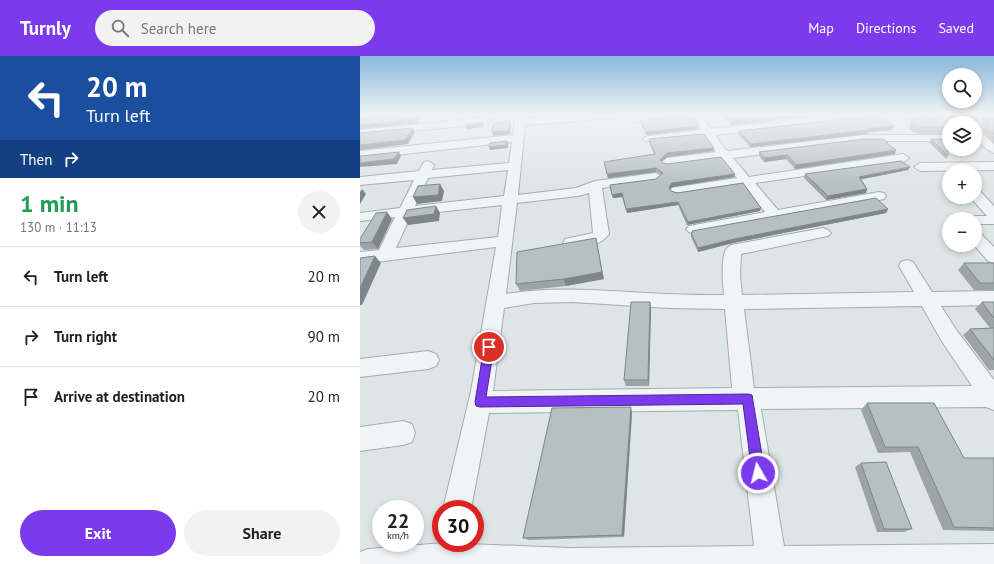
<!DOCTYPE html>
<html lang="en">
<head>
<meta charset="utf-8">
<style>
	body { margin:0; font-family:"PT Sans",sans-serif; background:#f2f2f2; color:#222; height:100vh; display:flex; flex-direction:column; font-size:15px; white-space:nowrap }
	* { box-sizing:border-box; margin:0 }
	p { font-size:13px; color:#767676 }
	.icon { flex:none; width:22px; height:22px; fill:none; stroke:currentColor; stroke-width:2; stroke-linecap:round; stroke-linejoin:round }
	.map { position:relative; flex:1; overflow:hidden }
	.side { display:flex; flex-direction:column; background:#fff; width:360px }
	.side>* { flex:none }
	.hud { background:#1a4fa0; color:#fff; overflow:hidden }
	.buttons { position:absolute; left:582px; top:12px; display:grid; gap:8px }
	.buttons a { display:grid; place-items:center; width:40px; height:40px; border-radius:50%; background:#fff; box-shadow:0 2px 6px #0003; font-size:20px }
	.speed { position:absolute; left:12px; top:444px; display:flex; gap:8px; font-size:20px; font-weight:700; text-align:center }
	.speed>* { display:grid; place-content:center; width:52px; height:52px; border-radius:50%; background:#fff; box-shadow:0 2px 6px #0003; line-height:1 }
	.speed small { font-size:10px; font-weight:400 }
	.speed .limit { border:6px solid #d22; background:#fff; color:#111 }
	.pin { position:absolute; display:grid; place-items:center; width:34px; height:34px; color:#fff; margin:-17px; border:2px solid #fff; border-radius:50%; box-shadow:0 1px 4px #0007 }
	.me { position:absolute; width:44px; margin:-22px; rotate:352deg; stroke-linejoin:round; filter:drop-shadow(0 0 3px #0008) }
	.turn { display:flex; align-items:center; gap:14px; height:84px; padding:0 20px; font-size:18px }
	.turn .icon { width:52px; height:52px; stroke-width:2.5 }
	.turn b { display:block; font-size:28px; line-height:34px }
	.then { display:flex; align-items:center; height:38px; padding:0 20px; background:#0003; gap:8px; font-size:15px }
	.round { display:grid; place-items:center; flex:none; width:42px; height:42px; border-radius:21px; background:#f2f2f2 }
	.summary { display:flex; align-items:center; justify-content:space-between; height:68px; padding:0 20px }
	h1 { font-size:24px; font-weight:800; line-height:30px; color:#1e9e55 }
	.action { display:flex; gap:8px; margin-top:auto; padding:8px 20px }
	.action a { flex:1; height:46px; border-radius:24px; background:#7c3aed; color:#fff; font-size:16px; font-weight:800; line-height:46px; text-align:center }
	.action a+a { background:#f2f2f2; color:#222 }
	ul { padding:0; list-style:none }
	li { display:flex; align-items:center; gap:12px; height:60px; padding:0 20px; border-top:1px solid #e0e0e0 }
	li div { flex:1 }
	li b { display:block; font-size:15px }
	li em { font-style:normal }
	header { display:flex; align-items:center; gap:24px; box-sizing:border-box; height:56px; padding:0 20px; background:#7c3aed; color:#fff }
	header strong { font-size:19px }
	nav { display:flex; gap:22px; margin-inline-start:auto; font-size:14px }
	.search { width:280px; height:36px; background:#f2f2f2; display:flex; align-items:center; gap:10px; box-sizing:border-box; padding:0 14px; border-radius:22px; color:#767676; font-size:15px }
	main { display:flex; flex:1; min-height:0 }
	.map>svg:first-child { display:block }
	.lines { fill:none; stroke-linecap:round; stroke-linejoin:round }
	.minor-casing { stroke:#a3adb1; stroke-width:2 }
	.minor { fill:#f0f4f6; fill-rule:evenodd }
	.wall { fill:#9ca4a9 }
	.shaded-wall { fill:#7f8689 }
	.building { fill:#b5bfc4; stroke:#7f8689 }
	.route { fill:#7c3aed; stroke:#51269a }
</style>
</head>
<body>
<header>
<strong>Turnly</strong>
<div class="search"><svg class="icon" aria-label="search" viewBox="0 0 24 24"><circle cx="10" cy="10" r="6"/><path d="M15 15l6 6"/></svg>Search here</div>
<nav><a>Map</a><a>Directions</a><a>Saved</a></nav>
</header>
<main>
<section class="side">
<div class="hud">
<div class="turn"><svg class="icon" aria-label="left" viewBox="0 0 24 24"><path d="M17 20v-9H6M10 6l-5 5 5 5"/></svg><div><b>20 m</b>Turn left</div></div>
<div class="then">Then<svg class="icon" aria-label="right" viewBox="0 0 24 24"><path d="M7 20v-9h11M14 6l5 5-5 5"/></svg></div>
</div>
<div class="summary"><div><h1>1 min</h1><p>130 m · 11:13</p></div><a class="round"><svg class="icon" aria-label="close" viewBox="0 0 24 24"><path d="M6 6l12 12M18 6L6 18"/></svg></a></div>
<ul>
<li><svg class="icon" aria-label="left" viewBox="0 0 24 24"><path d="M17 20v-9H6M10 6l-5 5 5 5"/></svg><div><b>Turn left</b></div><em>20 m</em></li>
<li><svg class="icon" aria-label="right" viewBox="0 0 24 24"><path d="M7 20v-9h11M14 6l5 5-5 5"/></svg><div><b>Turn right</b></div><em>90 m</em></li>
<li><svg class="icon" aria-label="arrive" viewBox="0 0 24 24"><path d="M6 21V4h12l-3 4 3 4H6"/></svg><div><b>Arrive at destination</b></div><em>20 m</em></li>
</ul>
<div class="action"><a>Exit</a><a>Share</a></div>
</section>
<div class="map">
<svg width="634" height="508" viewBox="0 0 634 508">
	<rect width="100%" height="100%" fill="#dee5e7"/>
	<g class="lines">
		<defs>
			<path id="minor" d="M 129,58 L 142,58 L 124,68 L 0,80 L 0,74 L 122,62 Z
				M 156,58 L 166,58 L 166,62 L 221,58 L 260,59 L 255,62 L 165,69 L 158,139 L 216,132 L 235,125 L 296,117 L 302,121 L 296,125 L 242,132 L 249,178 C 241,190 219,194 205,191 L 203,187 L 205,183 L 233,177 L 229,137 L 218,140 L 157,147 L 146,238 C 200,229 254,236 308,238 C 327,239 345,239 364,239 C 363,229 360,197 368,191 C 370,189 374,188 377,188 L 463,172 L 468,174 L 471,177 L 468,180 L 381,198 L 380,220 L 382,239 L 554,236 L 539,210 L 541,206 L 547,204 L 553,206 L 572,236 L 634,235 L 634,249 L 581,250 L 595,272 L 634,324 L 634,354 L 626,351 L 401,353 L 424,490 L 634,488 L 634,508 L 0,508 L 0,496 L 8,493 L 84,487 L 209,492 L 394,490 L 378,354 L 129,357 L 111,453 L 83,453 L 111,335 L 136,191 L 0,208 L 0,196 L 19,194 L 35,161 L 0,165 L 0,157 L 40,152 L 54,124 L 0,129 L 0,121 L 59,115 L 64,106 L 68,105 L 74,109 L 72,114 L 149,107 L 152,86 L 0,103 L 0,95 L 153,79 ZM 148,114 L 144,140 L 55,150 L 68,122 ZM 142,149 L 138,181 L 36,192 L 51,159 ZM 212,246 L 309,252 L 365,253 L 372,332 L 133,335 L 144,252 L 174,247 ZM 562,250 L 581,284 L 612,330 L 394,332 L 384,253 Z
				M 298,58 L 340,58 L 351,73 L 483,58 L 519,58 L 514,61 L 355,79 L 367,95 L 503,79 L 589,79 L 589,85 L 503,85 L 373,102 L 389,121 L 543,98 L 549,102 L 543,106 L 395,127 L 418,154 L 519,136 L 524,137 L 526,140 L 524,143 L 334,178 L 329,176 L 326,173 L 329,170 L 405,156 L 383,129 L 317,139 L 312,138 L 310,135 L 312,132 L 317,131 L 377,122 L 361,103 L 307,110 L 303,109 L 301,106 L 307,102 L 356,96 L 345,80 L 285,85 L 283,83 L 285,81 L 289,80 L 341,74 L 331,59 L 277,67 L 272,64 L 277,61 Z
				M 533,58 L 556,58 L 594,67 L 589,67 L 589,71 L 538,61 Z
				M 610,58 L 620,58 L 624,79 L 634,88 L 634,97 L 625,92 L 615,81 L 615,67 L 610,67 Z
				M 634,106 L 634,114 L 560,115 L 554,111 L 560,107 Z
				M 615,134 L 620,135 L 634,150 L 634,168 L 615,168 L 615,163 L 608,163 L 615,160 L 627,160 L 610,141 L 615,141 Z
				M 615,176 L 621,178 L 634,191 L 634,207 L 628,205 L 614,189 L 615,189 Z
				M 68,295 L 76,298 L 79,304 L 76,310 L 68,313 L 0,321 L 0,303 Z
				M 43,365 L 52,368 L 55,377 L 52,386 L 43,389 L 0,395 L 0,371 Z"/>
		</defs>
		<use href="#minor" class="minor-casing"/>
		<use href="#minor" class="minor"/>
	</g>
	<path class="wall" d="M 361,58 L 466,58 L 371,69 Z
		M 563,58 L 612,58 L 612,62 L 617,68 L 615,70 L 615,67 L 606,67 Z
		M 621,58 L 634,58 L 634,88 L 625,78 Z
		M 554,59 L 588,71 L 585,78 L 560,78 L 549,74 L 551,65 Z
		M 280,65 L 338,73 L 286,79 L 281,68 Z
		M 534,70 L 532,74 L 508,76 L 508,78 L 390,91 L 378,78 L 379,75 Z
		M 289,83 L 354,92 L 353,95 L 307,101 L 301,106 L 303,107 L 374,121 L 312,131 L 310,133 L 311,135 L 400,155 L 327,169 L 318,149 L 267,157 L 262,141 L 253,142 L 250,129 L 296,123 L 301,119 L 296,116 L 248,122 L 244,106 L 294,98 L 289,86 Z
		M 571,83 L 588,100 L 586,103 L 569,86 Z
		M 527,88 L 535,98 L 435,113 L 426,103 L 404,106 L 399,100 L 399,96 Z
		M 548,114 L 501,123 L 507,133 L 506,137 L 466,144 L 444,122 L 445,118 Z
		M 528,153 L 526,157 L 373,187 L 338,196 L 331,181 L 331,177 L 332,176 L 332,175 Z
		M 32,163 L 18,193 L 4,194 L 0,190 L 0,183 Z
		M 157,196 L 244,223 L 206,230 L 160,235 L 156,228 Z
		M 604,207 L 634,207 L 634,234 L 614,234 L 598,214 Z
		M 290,246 L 291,253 L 289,330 L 266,330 L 264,324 Z
		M 622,246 L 634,246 L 634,314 L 629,314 L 603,279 L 610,273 L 630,272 L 615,253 Z
		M 507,347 L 604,402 L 634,402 L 634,475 L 583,474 L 550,396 L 518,397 L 501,354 Z
		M 272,357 L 264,481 L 169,484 L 163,482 Z
		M 501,407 L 552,473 L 544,476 L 517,476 L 495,411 Z"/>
	<path class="shaded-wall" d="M 59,58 L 63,58 L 58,67 L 0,73 L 0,69 Z
		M 125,58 L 122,61 L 111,62 L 109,59 Z
		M 434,58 L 466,58 L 371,69 L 371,65 Z
		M 150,65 L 151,68 L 150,78 L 133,80 L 132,76 Z
		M 123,66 L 124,70 L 124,71 L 107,73 L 106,70 Z
		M 339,70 L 338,73 L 286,79 L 286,76 Z
		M 534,70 L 532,74 L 508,76 L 508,78 L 390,91 L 391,88 Z
		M 53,72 L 55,76 L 48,88 L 0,94 L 0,89 Z
		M 147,85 L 148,88 L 148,92 L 130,94 L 129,91 Z
		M 354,92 L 353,95 L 307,101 L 300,107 L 300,104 L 307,97 Z
		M 536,94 L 535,98 L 435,113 L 436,109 Z
		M 39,96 L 41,100 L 37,108 L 0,111 L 0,107 Z
		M 427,99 L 426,103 L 404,106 L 405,102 Z
		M 550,111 L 548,114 L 498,124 L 499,121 Z
		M 296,112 L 296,116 L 248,122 L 247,118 Z
		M 375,118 L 374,121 L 312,131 L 309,134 L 309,131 L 312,127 Z
		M 80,128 L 84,135 L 82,145 L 57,148 L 53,141 Z
		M 2,133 L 6,138 L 0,148 L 0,136 Z
		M 507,133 L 506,137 L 466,144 L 468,140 Z
		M 262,137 L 262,141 L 253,142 L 252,139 Z
		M 318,146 L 318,149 L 267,157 L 266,153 Z
		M 76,150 L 80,157 L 79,165 L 48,169 L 43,162 Z
		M 401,152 L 400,155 L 327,169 L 328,166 Z
		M 528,153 L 526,157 L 373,187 L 338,196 L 338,192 L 374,183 Z
		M 27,156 L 32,163 L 18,193 L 12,186 Z
		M 236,182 L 244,223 L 206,230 L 204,223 Z
		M 15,200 L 21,207 L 2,249 L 0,249 L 0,232 Z
		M 290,246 L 291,253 L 289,330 L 288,324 Z
		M 271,351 L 272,357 L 264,481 L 262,479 Z"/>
	<path class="building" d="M 0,58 L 59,58 L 56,63 L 0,69 Z
		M 325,58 L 331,58 L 339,70 L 286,76 L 280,65 Z
		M 365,58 L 434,58 L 371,65 Z
		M 592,58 L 612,58 L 612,62 L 617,63 L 617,68 L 609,62 Z
		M 626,58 L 634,58 L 634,78 L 629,73 Z
		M 517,59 L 534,70 L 508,73 L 509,74 L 391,88 L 379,75 Z
		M 554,59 L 588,66 L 588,71 L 564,71 L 552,68 Z
		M 150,65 L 149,75 L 132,76 L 134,67 Z
		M 123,66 L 122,68 L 106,70 L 106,68 Z
		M 53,72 L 45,84 L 0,89 L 0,77 Z
		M 344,78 L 354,92 L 307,97 L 300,104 L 303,107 L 307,108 L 361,101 L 375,118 L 312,127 L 309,131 L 311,135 L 317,137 L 383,127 L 401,152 L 328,166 L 318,146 L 266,153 L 262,137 L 252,139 L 250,129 L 296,123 L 303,117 L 296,112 L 247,118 L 244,106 L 295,98 L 289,83 Z
		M 505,83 L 523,83 L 528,86 L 526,87 L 536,94 L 436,109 L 427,99 L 405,102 L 399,96 Z
		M 571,83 L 587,83 L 588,100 Z
		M 147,85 L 146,89 L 129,91 L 130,87 Z
		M 39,96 L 34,103 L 0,107 L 0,100 Z
		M 541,105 L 550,111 L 499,121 L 507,133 L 468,140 L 445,118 Z
		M 80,128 L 78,139 L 53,141 L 58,130 Z
		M 516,142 L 528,153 L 374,183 L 338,192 L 331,177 L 333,176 L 332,175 Z
		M 76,150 L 74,158 L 43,162 L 47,154 Z
		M 27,156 L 12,186 L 0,187 L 0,183 L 16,157 Z
		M 236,182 L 242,216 L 204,223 L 156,228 L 157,196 Z
		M 15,200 L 0,232 L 0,202 Z
		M 604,207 L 634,207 L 634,227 L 620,227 Z
		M 271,246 L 290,246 L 288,324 L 264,324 Z
		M 622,246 L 634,246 L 634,262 Z
		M 634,272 L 634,304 L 610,273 Z
		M 507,347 L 574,347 L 604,402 L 634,402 L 634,472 L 594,471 L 558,391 L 525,391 Z
		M 271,351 L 262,479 L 163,482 L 192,352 Z
		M 526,406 L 552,473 L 524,473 L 501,407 Z"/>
	<linearGradient id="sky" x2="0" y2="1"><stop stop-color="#88b8db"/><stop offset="0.45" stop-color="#f0f3f4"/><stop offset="1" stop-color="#f0f3f4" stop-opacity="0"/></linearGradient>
	<rect width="634" height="130" fill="url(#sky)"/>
	<path class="route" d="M 129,287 L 134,291 L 126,341 L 388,338 L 392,339 L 405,417 L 403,421 L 398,423 L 394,421 L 392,417 L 383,348 L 120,351 L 116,350 L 115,346 L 124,291 Z"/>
</svg>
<div class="buttons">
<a><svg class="icon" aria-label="search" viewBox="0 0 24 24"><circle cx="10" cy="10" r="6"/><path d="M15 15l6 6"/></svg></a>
<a><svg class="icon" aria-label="layers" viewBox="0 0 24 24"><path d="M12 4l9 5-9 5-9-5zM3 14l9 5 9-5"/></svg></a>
<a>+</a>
<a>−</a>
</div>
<div class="speed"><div>22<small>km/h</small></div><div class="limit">30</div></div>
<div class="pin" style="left:129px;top:291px;background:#d93025"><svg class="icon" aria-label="arrive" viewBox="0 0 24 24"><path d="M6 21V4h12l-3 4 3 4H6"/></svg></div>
<svg class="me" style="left:398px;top:417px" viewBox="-20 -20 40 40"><circle r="17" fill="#7c3aed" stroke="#fff" stroke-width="3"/><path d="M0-11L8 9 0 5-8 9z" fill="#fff"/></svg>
</div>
</main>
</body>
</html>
